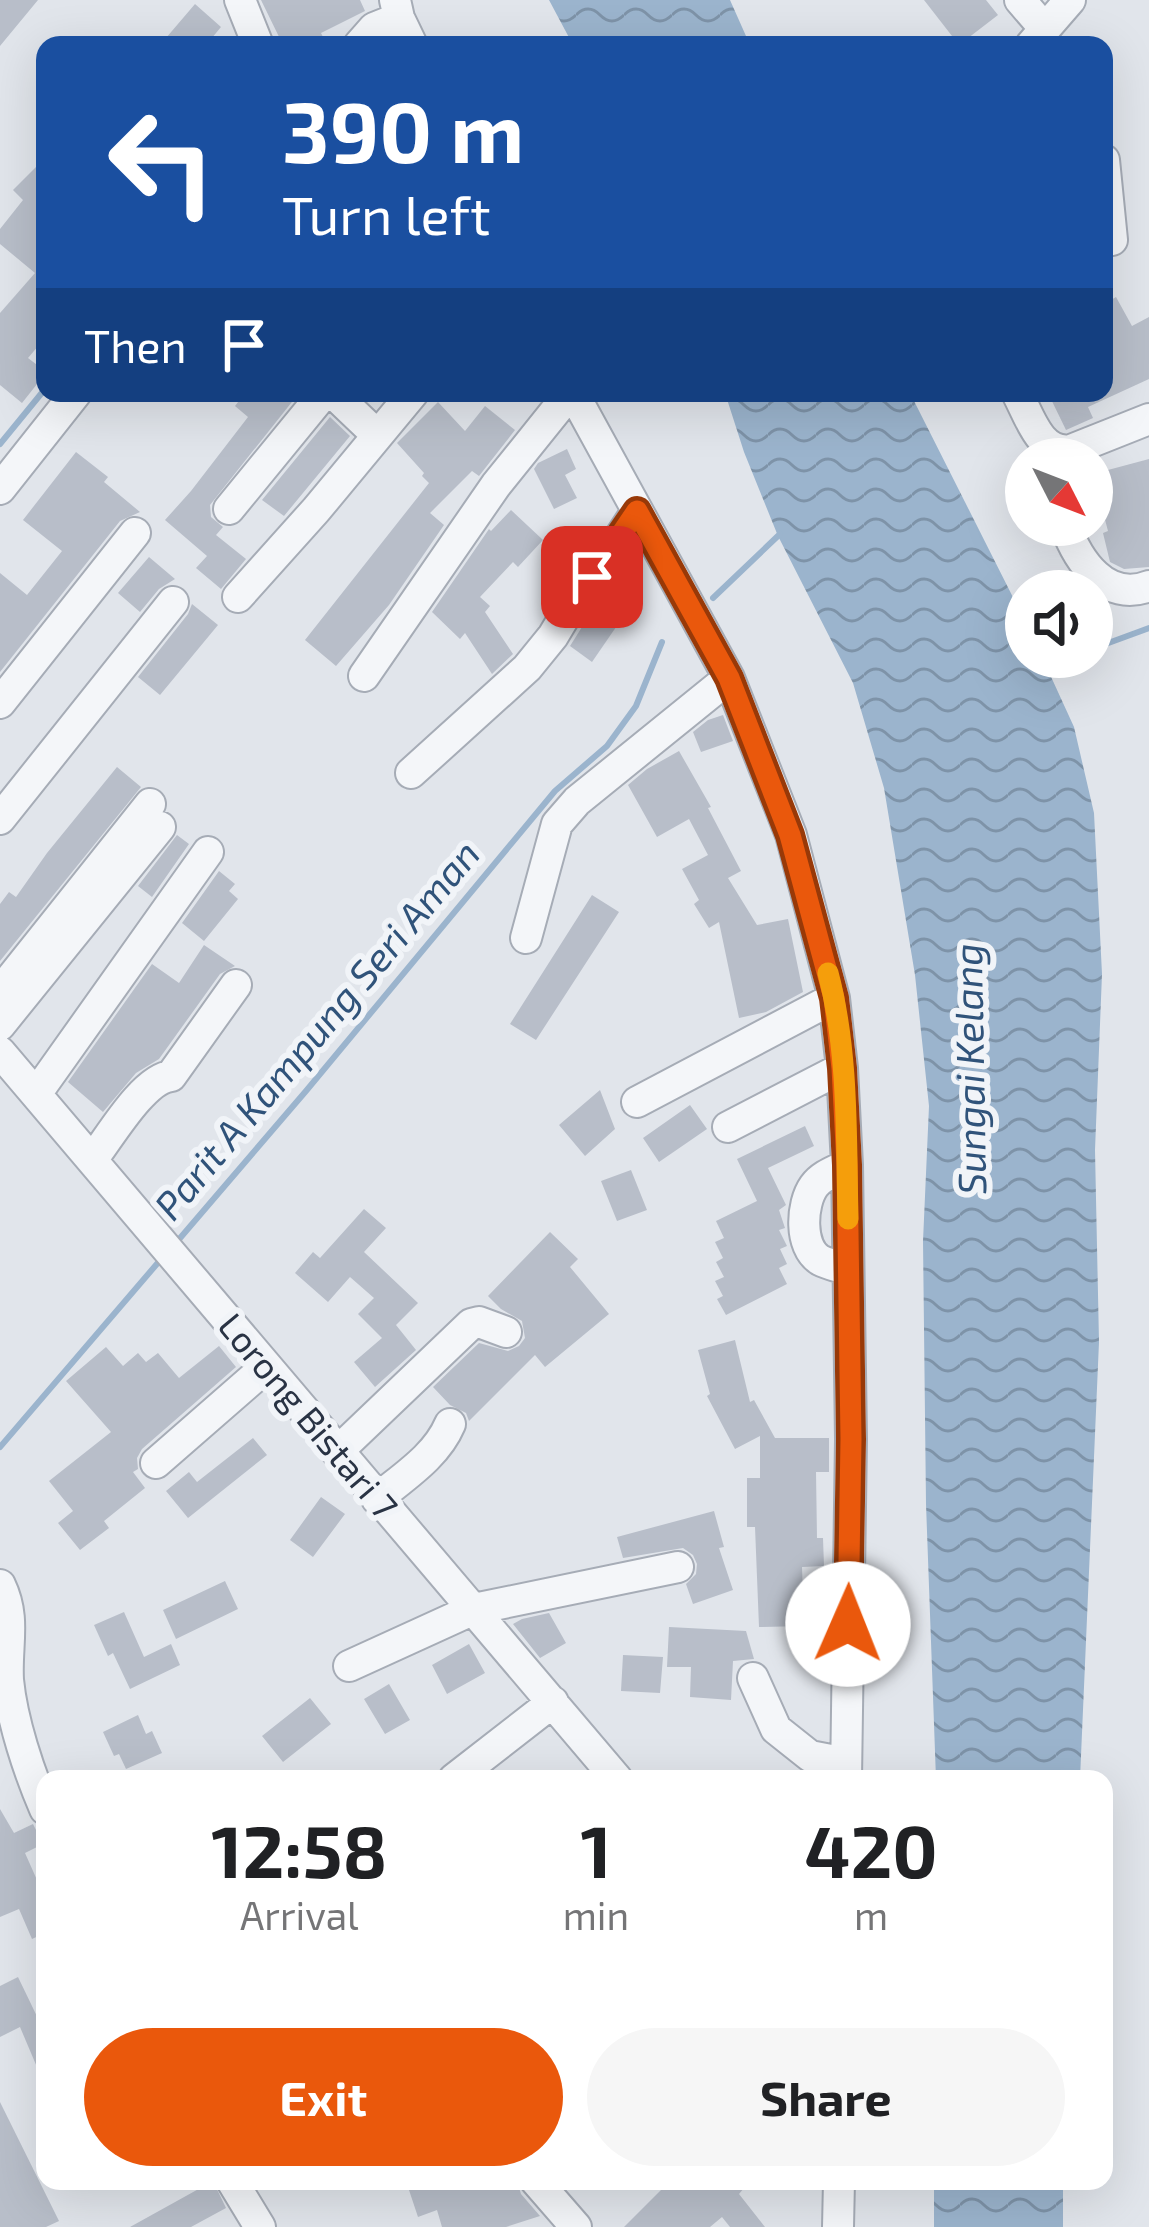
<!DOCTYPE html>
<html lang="en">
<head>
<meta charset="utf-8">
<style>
	body { margin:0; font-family:"Exo 2",sans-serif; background:#f6f6f6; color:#202124; height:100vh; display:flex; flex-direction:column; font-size:45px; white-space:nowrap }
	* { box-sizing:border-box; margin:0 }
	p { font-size:39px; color:#757577 }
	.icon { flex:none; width:66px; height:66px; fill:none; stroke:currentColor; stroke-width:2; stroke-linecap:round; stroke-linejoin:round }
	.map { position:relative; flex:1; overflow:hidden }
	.sheet { position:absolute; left:36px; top:1770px; width:1077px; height:420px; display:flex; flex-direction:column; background:#fff; border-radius:24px; box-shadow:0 12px 48px #0002 }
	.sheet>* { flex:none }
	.banner { position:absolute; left:36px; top:36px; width:1077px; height:366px; border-radius:24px; box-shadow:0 12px 48px #0002; background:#1a4fa0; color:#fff; overflow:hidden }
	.needle { width:78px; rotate:132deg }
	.fabs { position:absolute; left:1005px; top:438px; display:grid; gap:24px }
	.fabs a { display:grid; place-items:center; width:108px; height:108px; border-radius:50%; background:#fff; box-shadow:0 12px 48px #0002; font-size:60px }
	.pin { position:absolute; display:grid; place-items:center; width:102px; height:102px; color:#fff; margin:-51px; border-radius:24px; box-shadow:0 6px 18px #0006 }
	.me { position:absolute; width:132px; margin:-66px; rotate:1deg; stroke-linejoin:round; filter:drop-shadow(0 0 9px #0008) }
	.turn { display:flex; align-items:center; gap:42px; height:252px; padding:0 48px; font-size:54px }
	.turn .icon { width:156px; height:156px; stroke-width:2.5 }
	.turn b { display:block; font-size:84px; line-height:102px }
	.then { display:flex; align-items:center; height:114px; padding:0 48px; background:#0003; gap:24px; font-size:45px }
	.eta { display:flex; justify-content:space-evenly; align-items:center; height:204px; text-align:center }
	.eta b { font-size:72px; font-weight:700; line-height:84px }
	.cta { display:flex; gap:24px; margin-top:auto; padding:24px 48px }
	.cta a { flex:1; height:138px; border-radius:72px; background:#ea580c; color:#fff; font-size:48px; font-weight:700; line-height:138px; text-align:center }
	.cta a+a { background:#f6f6f6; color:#202124 }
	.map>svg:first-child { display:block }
	.water { fill:url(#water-waves) }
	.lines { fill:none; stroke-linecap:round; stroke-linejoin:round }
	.stream { stroke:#9bb4cd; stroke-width:6 }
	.building { fill:#b8bec9 }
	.minor-casing { stroke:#a6acb6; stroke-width:34 }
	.minor { stroke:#f4f6f9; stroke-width:30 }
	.route-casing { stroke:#983908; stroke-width:30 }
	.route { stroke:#ea580c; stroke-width:21 }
	.slow { stroke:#f59e0b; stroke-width:21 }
	.labels { text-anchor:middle; stroke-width:12; stroke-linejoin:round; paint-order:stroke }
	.street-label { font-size:36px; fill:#293344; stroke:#f1f4f8 }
	.water-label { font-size:39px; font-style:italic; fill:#30537a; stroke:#f1f4f8 }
</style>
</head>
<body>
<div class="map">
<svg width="1149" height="2227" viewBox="0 0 1149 2227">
	<defs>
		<pattern id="water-waves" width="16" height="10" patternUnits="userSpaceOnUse" patternTransform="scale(3)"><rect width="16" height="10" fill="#9bb4cd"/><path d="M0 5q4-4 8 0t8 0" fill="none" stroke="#7e93a8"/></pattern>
	</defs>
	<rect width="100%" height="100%" fill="#e1e5eb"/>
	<path class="water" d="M 549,0 L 730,0 L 750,45 L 573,45 Z
		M 725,393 L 910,393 L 1026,623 L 1026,657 L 1042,657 L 1074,727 L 1094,813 L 1102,974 L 1095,1150 L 1099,1342 L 1080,1779 L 936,1779 L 926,1504 L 923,1241 L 929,1106 L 915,975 L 884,788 L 853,683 L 778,536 L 744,452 Z
		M 934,2181 L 1063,2181 L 1063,2227 L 934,2227 Z"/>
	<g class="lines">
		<path class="stream" d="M 0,444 L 45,389
			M 713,598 L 780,534
			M 1092,649 L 1149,628
			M 1041,668 L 1071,657
			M 175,1244 L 306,1091 L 555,791 L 607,746 L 636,706 L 662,642
			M 0,1447 L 162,1258"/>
	</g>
	<path class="building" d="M 0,0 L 38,0 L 0,46 Z
		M 261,0 L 360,0 L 365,11 L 321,33 L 325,41 L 316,45 L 283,45 Z
		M 924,0 L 986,0 L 998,15 L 959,45 Z
		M 195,4 L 221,27 L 206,45 L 160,45 Z
		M 45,158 L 45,338 L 28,358 L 45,371 L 45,374 L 22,403 L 0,385 L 0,313 L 35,273 L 0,244 L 0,229 L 23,200 L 13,190 Z
		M 1116,297 L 1132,326 L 1149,317 L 1149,379 L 1088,407 L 1093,418 L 1066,430 L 1048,393 L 1104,393 L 1104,304 Z
		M 245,393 L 299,393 L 210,505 L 211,517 L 223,527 L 216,535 L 246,559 L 221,589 L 196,568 L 207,556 L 165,520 L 191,491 L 248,417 L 235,406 Z
		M 438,402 L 465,431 L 485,406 L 515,430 L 479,476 L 472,471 L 430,513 L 444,525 L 389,605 L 336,666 L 305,640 L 429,483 L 422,476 L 424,473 L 397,443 Z
		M 330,417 L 350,436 L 284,516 L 262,500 Z
		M 567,449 L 576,469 L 565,475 L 577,498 L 554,509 L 534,469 L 538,463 Z
		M 76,452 L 108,477 L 104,482 L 140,512 L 120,521 L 0,672 L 0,573 L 27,595 L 62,551 L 23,520 Z
		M 1149,459 L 1149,567 L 1124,569 L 1110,562 L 1103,533 L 1108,531 L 1093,474 Z
		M 511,510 L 543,540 L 518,567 L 513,562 L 480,597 L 490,606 L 485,612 L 513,654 L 492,674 L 465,633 L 460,639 L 432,612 L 489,529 L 491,531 Z
		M 149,557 L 175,579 L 159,589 L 140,612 L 118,593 Z
		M 601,597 L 625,614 L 592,662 L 570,646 Z
		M 192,604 L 218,625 L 160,695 L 138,677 L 188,614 Z
		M 723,715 L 733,741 L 701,752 L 693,732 L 708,720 Z
		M 679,751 L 711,807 L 708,808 L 741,871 L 728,878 L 757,925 L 788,919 L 803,992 L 766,1012 L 739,1018 L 719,922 L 709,928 L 694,904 L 699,900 L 682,869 L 708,855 L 689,819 L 657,837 L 628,785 L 647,769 Z
		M 117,767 L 141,787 L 0,961 L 0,904 L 9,892 L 16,897 L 47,853 Z
		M 177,835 L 189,844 L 152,897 L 138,886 Z
		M 219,871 L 235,884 L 229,891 L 238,899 L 204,941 L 182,923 Z
		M 592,895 L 619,912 L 536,1040 L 510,1024 Z
		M 204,945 L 235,966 L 220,974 L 159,1059 L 136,1073 L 103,1112 L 68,1082 L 152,964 L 179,983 Z
		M 600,1090 L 615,1129 L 585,1156 L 559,1125 Z
		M 690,1105 L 707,1129 L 659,1162 L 643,1138 Z
		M 805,1126 L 814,1146 L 768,1168 L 786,1205 L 779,1210 L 785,1228 L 779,1230 L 787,1246 L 780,1249 L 787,1264 L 779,1268 L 787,1284 L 726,1315 L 717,1299 L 723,1296 L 715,1281 L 724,1277 L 716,1262 L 723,1258 L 715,1242 L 724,1238 L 716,1221 L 757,1201 L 737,1159 Z
		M 631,1170 L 647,1210 L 617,1221 L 601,1181 Z
		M 364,1209 L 386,1228 L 364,1252 L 418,1303 L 396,1325 L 416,1350 L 375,1387 L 354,1362 L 382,1338 L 358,1314 L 374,1298 L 350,1277 L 328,1302 L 295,1273 L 313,1252 L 320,1258 Z
		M 550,1232 L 578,1259 L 570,1267 L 609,1314 L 545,1367 L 535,1355 L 469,1421 L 466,1413 L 450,1405 L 433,1387 L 479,1343 L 508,1351 L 519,1346 L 525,1338 L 522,1321 L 501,1309 L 488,1296 Z
		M 735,1340 L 750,1402 L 754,1400 L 775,1438 L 829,1438 L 829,1472 L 816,1472 L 817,1538 L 823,1538 L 824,1566 L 802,1567 L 804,1626 L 759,1627 L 755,1527 L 747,1527 L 747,1478 L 760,1478 L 760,1436 L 735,1449 L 707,1396 L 710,1394 L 698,1350 Z
		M 219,1346 L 236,1367 L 142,1449 L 137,1458 L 138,1469 L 133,1472 L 145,1488 L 104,1521 L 109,1528 L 80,1550 L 58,1523 L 73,1511 L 49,1481 L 111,1432 L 66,1381 L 106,1347 L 123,1366 L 138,1353 L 146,1362 L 158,1353 L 179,1378 Z
		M 253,1438 L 267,1455 L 188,1518 L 166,1491 L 189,1472 L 197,1482 Z
		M 321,1497 L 345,1514 L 313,1557 L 290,1540 Z
		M 714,1511 L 724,1547 L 719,1548 L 733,1590 L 693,1604 L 686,1584 L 696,1574 L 697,1564 L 693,1555 L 683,1548 L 623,1558 L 617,1537 Z
		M 225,1581 L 238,1609 L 176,1639 L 163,1610 Z
		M 124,1612 L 144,1657 L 171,1644 L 180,1665 L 130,1689 L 113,1653 L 108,1656 L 94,1625 Z
		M 549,1613 L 566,1643 L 540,1658 L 513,1624 L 522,1619 Z
		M 669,1627 L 746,1631 L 754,1659 L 733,1661 L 731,1700 L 690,1697 L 691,1667 L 667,1667 Z
		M 469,1644 L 485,1673 L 447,1694 L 432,1665 Z
		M 623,1655 L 663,1657 L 660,1693 L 621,1691 Z
		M 389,1684 L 410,1720 L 385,1734 L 364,1699 Z
		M 310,1698 L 331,1724 L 283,1762 L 262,1736 Z
		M 138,1715 L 146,1734 L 152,1731 L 162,1753 L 126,1769 L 119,1754 L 114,1756 L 103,1732 Z
		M 0,1809 L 14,1833 L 33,1824 L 43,1844 L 25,1853 L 45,1898 L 45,1933 L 32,1939 L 19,1909 L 0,1917 Z
		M 18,1977 L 45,2033 L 45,2086 L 20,2027 L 0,2037 L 0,1986 Z
		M 0,2102 L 59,2221 L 46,2227 L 0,2227 Z
		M 213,2181 L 226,2208 L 191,2227 L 130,2227 Z
		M 406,2181 L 517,2181 L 521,2194 L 540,2216 L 506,2227 L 442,2227 L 437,2210 L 418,2217 Z
		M 670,2181 L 750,2181 L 739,2194 L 765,2227 L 730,2227 L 722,2217 L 710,2227 L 624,2227 Z"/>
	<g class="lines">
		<defs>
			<path id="minor" d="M 240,0 L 258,45
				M 395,0 L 399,18 L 412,45
				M 1020,0 L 1045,29
				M 359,45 L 374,28 L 399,18
				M 1031,45 L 1070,0
				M 1104,160 L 1112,240
				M 333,393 L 377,435
				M 573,393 L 729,678 L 791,835 L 834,998 L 842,1068 L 847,1165 L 851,1439 L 846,1779
				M 1017,393 C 1030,417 1040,455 1071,450 L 1149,419
				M 0,489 L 76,393
				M 229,509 L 324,393
				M 1065,525 C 1078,561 1106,603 1149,586
				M 238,597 L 316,510 L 413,393
				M 364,676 L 496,485 L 570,393
				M 0,703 L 135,533
				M 411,773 L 527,668 L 553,636 L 577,596 L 607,557 L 637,511
				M 0,819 L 173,602
				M 526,938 L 557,824 L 577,801 L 729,678
				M 0,992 L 150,804
				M 0,1025 L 160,827
				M 0,1052 L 617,1779
				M 36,1094 L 208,852
				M 637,1102 L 834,998
				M 728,1127 L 842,1068
				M 92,1160 C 110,1137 143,1079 171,1076 L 236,985
				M 847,1165 C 835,1171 822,1175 814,1186 C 801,1204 799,1247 820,1260 C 828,1264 840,1267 848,1270
				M 337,1452 L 471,1324 L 479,1322 L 506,1332
				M 156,1463 L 266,1367
				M 377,1499 C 403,1477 436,1457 450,1424
				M 0,1585 C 16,1618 6,1645 8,1680 C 12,1721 29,1772 45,1809
				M 349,1666 L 474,1609 L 678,1567
				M 753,1678 L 776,1729 L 810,1756 L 846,1763
				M 454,1779 L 553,1702
				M 232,2181 L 260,2227
				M 536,2181 L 576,2227
				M 838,2227 L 839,2181"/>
		</defs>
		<use href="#minor" class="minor-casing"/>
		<use href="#minor" class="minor"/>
	</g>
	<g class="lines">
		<defs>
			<path id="route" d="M 592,577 L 637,511 L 729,678 L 790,835 L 834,998 L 842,1068 L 847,1165 L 851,1439 L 848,1624"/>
		</defs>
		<use href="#route" class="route-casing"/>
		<use href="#route" class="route"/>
		<path class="slow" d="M 828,973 C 849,1052 846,1138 848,1219"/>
	</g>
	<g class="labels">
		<g class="street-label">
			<text transform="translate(308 1416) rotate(50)" y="13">Lorong Bistari 7</text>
		</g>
		<g class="water-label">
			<text transform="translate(317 1030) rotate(-50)" y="14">Parit A Kampung Seri Aman</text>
			<text transform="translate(970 1069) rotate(-91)" y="14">Sungai Kelang</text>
		</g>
	</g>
</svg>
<div class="fabs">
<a><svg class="needle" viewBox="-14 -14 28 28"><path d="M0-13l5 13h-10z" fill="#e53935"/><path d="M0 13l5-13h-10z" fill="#757577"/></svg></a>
<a><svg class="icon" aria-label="sound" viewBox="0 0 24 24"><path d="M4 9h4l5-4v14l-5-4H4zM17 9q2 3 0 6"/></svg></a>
</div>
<div class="pin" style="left:592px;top:577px;background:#d93025"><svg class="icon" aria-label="arrive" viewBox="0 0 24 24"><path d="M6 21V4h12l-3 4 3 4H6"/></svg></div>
<svg class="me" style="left:848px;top:1624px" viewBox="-20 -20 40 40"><circle r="19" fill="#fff"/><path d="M0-13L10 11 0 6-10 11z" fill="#ea580c"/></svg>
<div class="banner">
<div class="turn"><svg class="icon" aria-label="left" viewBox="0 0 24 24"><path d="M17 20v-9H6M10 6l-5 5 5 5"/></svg><div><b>390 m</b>Turn left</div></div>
<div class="then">Then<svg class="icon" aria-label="arrive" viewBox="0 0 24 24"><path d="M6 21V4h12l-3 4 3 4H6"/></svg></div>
</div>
<section class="sheet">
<div class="eta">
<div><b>12:58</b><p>Arrival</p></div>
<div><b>1</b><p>min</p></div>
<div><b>420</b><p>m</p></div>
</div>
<div class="cta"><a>Exit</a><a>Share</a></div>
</section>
</div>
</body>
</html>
